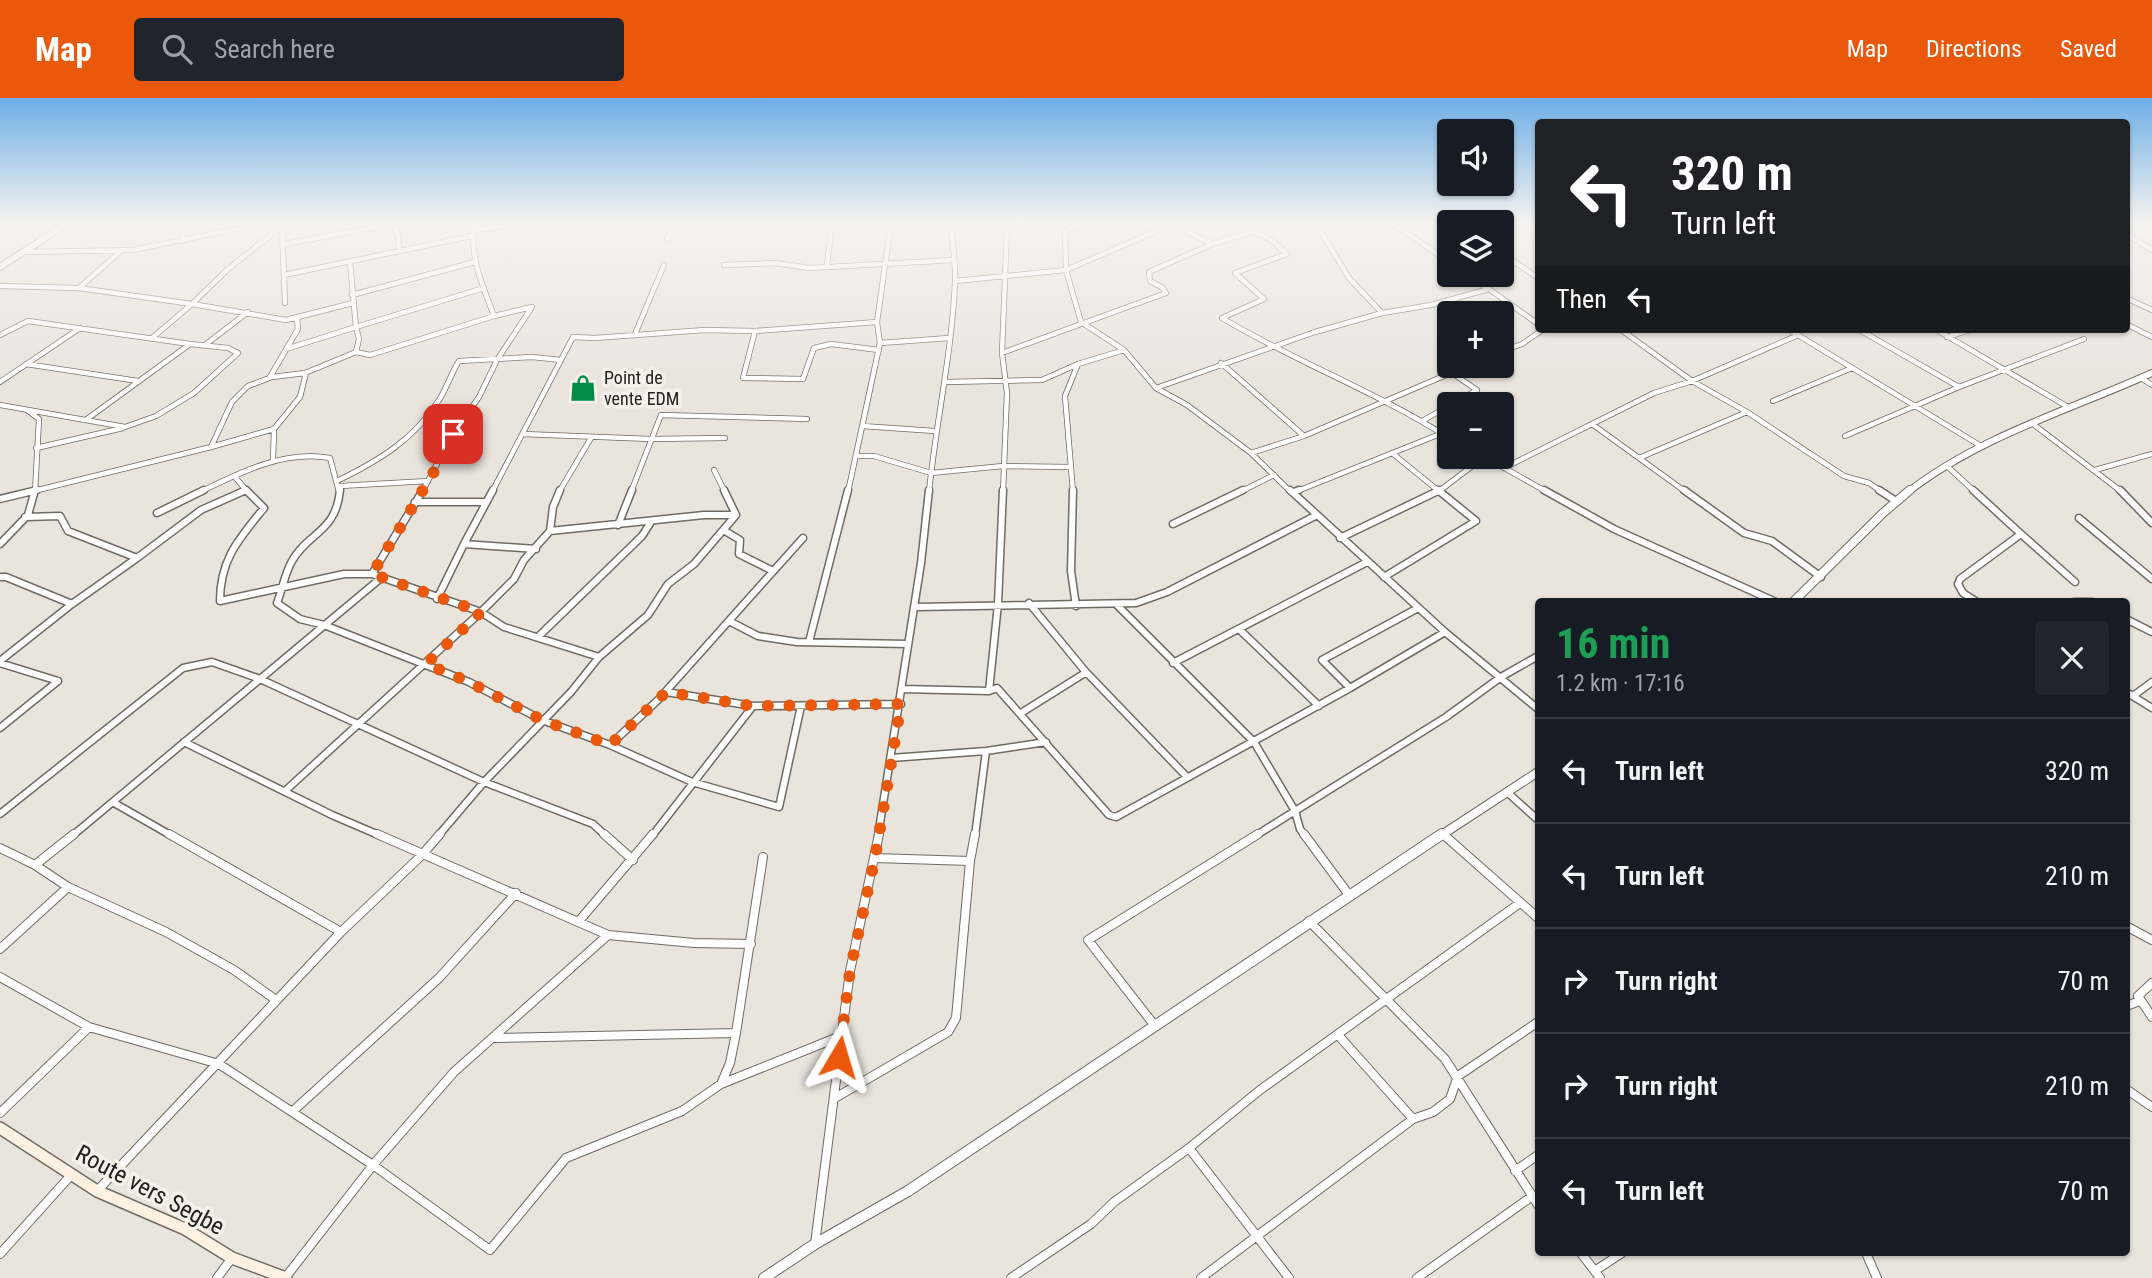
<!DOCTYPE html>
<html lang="en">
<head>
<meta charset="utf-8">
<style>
	body { margin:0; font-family:"Roboto Condensed",sans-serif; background:#20242c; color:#f1f3f6; height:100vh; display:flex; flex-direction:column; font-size:26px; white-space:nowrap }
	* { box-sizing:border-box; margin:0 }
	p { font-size:23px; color:#9ea1a6 }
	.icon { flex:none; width:38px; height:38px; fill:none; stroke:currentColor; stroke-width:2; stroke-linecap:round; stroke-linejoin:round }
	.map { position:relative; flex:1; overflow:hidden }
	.panel { position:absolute; left:1535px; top:500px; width:595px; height:658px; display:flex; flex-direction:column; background:#171b24; border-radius:7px; box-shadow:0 2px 5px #0004 }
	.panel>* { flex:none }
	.guide { position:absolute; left:1535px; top:21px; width:595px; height:214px; border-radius:7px; box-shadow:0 2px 5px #0004; background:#202124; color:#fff; overflow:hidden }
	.tools { position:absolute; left:1437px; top:21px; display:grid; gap:14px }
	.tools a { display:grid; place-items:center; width:77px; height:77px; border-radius:7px; background:#171b24; box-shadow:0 2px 5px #0004; font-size:35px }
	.pin { position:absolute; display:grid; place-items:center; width:60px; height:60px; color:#fff; margin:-30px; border-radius:14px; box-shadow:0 4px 10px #0006 }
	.me { position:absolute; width:77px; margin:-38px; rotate:7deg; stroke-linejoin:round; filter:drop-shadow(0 0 5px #0008) }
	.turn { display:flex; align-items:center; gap:24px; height:147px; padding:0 21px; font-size:32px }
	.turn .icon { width:91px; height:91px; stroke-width:2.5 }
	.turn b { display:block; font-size:49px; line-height:60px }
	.then { display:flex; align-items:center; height:66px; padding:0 21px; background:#0003; gap:14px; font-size:26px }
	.round { display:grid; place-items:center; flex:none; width:74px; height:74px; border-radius:7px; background:#20242c }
	.summary { display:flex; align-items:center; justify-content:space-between; height:119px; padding:0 21px }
	h1 { font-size:42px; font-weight:700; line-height:52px; color:#1e9e55 }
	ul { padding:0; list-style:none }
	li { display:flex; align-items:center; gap:21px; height:105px; padding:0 21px; border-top:2px solid #363941 }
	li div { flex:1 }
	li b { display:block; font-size:26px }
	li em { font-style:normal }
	header { display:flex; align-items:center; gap:42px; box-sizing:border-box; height:98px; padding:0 35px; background:#ea580c; color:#fff }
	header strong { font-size:33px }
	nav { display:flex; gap:38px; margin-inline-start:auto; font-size:24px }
	.search { width:490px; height:63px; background:#20242c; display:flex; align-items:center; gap:18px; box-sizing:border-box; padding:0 24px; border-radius:7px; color:#9ea1a6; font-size:26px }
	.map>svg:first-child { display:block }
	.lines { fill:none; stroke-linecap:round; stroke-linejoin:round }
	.minor-far2-casing { stroke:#6f6b65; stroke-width:6 }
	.minor-far1-casing { stroke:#6f6b65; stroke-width:9 }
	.minor-casing { stroke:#6f6b65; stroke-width:10 }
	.tertiary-far2-casing { stroke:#6f6b65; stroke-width:8 }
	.tertiary-far1-casing { stroke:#6f6b65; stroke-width:10 }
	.tertiary-casing { stroke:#6f6b65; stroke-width:12 }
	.secondary-casing { stroke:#6f6b65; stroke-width:14 }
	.minor-far2 { stroke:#fff; stroke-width:4.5 }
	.minor-far1 { stroke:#fff; stroke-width:6 }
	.minor { stroke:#fff; stroke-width:8 }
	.tertiary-far2 { stroke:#fff; stroke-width:6 }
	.tertiary-far1 { stroke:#fff; stroke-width:8 }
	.tertiary { stroke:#fff; stroke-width:10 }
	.secondary { stroke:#fdf1e2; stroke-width:11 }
	.route { stroke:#ea580c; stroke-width:12; stroke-dasharray:0 21.6 }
	.labels { text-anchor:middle; stroke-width:7; stroke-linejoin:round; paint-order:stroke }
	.far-poi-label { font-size:18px; fill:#242220; stroke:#f6f2ea; text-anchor:start }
	.near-street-label { font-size:24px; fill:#242220; stroke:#f6f2ea }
</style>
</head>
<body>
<header>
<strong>Map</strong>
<div class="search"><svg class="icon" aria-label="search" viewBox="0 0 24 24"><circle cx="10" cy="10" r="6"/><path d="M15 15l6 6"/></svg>Search here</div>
<nav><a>Map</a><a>Directions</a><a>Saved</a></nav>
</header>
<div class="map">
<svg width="2152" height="1180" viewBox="0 0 2152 1180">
	<rect width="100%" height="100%" fill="#e9e5dd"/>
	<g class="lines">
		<defs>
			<path id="minor-far2" d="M 277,125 L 282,128 L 285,205
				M 392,125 L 398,137 L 399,153
				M 742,125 L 749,125
				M 891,125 L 877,224 L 880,245 L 949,240
				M 1084,125 L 1065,133 L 1066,172 L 1081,224 L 1124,252 L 1156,290 L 1187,307 L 1251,355 L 1291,394
				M 1311,125 L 1318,129 L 1349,180 L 1382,215 L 1431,207 L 1489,191 L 1538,226
				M 1392,125 L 1449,164
				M 1400,130 L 1413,125
				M 0,132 L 6,125
				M 475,132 L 528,125
				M 2126,136 L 2152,152
				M 667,141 L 677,125
				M 181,143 L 187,125
				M 285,146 L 397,125
				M 22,154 L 133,152 L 266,125
				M 1502,155 L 1538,180
				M 724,167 L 774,165 L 810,170 L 953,162
				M 827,167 L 832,125
				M 1502,171 L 1515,166
				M 284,177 L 472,138
				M 1467,177 L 1489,191
				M 955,183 L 1066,172 L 1173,126 L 1212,146
				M 1475,183 L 1489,177
				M 0,188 L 79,190 L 192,206 L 152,240
				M 79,190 L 122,152
				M 352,197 L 475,164
				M 2126,200 L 2152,212
				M 192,206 L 286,222 L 353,205
				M 192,206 L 227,172 L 282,128
				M 2126,226 L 2152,239
				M 1620,231 L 1692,283 L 1747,314 L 1844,378 L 1869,385 L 1882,394
				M 1788,231 L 1981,348
				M 1858,231 L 1959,289
				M 1935,231 L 2068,309
				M 755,233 L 743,280 L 803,281 L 814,250 L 831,246 L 879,252
				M 635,236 L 664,167
				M 0,237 L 28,223 L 190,246
				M 1947,239 L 1973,231
				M 205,247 L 248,214
				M 286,251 L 356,229 L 350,164
				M 1502,253 L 1522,246 L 1544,231
				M 356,254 L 370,257 L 494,218
				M 1002,255 L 1166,195 L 1163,190 L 1150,183 L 1149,174 L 1212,146 L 1254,133 L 1271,142 L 1287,156 L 1235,175 L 1264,201 L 1222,220 C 1296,264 1377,294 1449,340
				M 1221,265 L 1304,338 L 1251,355
				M 26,266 L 138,283
				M 1452,275 L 1477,292 L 1452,306
				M 270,279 L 298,231 L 297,221
				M 2141,280 L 2152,287
				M 0,284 L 80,230
				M 945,284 L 1042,282 L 1078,266 L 1124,252
				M 1156,290 L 1315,234 L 1382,215
				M 1773,303 L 1852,270
				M 0,307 L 125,329 L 156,318 L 194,295 L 238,255 L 228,250 L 190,246 L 87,321
				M 27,312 L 39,321 L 35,394
				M 1422,323 L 1449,308
				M 1592,326 L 1686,394
				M 2033,326 L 2122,394
				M 862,328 L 935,333
				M 523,336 L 651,341 L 725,340
				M 1304,338 L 1467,268
				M 1845,338 L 1959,289 L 2084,241
				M 211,349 L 274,331
				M 36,350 L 123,330
				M 1392,355 L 1440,394
				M 858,358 L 874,358 L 931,375 L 1003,368 L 1070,369
				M 1485,359 L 1547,394
				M 1639,360 L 1747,314
				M 273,362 L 274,331 L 300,299 L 306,275
				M 1947,368 L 1975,394
				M 1504,370 L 1654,295 L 1692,283 L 1796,238
				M 714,372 L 725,394
				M 2095,372 L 2152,356
				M 234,378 L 246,392 L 242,394
				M 337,383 C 378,363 414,342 439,302 C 447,290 451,275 459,263 L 532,259 L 561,262
				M 340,388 L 428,383
				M 30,394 L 211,349 L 232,304 L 248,288 L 272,279 L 305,275 L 356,254 L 359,241 L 356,229 L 484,190
				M 200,394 C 241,374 284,352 330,360 L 339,394
				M 422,394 L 453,336 L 479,299 L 497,262 L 532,209 L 494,218 C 483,188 468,157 475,125
				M 492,394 L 573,239 L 595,240 L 705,232 L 755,233 L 877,224
				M 559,394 L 591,340
				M 631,394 L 661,317 L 807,321
				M 848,394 L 880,245
				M 929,394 C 936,324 952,255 955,184 C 956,165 952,144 951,125
				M 1003,394 L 1007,295 L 1002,255 L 1007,129 L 1010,125
				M 1073,394 L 1065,298 L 1078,266
				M 1240,394 L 1274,377
				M 1295,394 L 1440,336
				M 1438,394 L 1484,359"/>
			<path id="minor-far1" d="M 246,392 L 264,410 C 239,441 220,461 220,503 L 344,476 L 372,476 L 481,514 L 504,529 L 599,559
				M 340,392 C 336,435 308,434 292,463 C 285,475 282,492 277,505 L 300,521 L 324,527 L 469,584 L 542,622 L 610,647 L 692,684 L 779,709 L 801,608
				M 1073,392 L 1071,473 L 1076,508
				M 1290,392 L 1445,534 L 1538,611
				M 1544,392 L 1614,431 L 1776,504
				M 1684,392 L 1744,435 L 1772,443 L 1821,479
				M 1879,392 L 1896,403
				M 1973,392 L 2021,436 L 1960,481 L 1958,486 L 1963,495 L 1977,504
				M 2120,392 L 2152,425
				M 1294,394 L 1299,392
				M 0,401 L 37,392
				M 415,404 L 484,404
				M 157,415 L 204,392
				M 2079,420 L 2152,481
				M 1173,426 L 1243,392
				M 618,427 L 632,392
				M 550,433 L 553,409 L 560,392
				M 725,433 L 740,442 L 739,456 L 771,472
				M 2021,436 L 2075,484
				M 1340,440 L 1440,392
				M 0,446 L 28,417 L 35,392
				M 464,446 L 493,392
				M 137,460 L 201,412 L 246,392
				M 372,476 L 423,392
				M 0,479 L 6,479 L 72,506
				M 1384,479 L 1476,423 L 1438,392
				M 437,501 L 464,446 L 536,451
				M 2074,504 L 2092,504
				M 1029,505 L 1085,573 L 1187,679
				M 1116,506 L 1254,644 L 1295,713 L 1300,731 L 1305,738
				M 915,509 L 1136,505 L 1167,494 L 1317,417
				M 2126,521 L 2152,534
				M 729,523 L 758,538 L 797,544 L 908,546
				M 1240,532 L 1319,608
				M 538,539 L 642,438 L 651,424
				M 809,544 L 848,392
				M 0,563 L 72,506 L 137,460 L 68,433 L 60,418 L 25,419
				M 0,565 L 58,583
				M 1173,565 L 1367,464
				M 1350,590 L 1322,562 L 1418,510
				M 902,591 L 989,593 L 997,590 L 1109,717 L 1116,719 L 1350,590 L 1445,534
				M 989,593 L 998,506 L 1003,392
				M 666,594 L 753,608 L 901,606
				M 2126,594 L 2152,610
				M 2133,598 L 2152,584
				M 1021,615 L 1085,575
				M 0,630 L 58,583
				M 184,644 L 332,717 L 381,738
				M 610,647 L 659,601 L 803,440
				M 891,660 L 986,653 L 1046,644
				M 285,693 L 481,514 L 514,481 L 524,462 L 550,433 L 704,417 L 736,417
				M 1508,695 L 1538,722
				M 116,706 L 172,738
				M 0,716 L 183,570 L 212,564 L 260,581 L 484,684 L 593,726 L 606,738
				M 72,738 L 381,480
				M 438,738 L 484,684 L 571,594 L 599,559 L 648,517 L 668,486 L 694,466 L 736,417 L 724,392
				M 652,738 L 753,608
				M 878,738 L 921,465 L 929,392
				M 975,738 L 986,653
				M 1255,738 L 1446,619 L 1501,579 L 1538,558"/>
			<path id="minor" d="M 169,736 L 341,834
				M 377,736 L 608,837 L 694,845 L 751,846
				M 604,736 L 633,762
				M 1304,736 L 1349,797
				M 1444,737 L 1538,820
				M 0,750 L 35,767 L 68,789 L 166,834 L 234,872 L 276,902
				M 875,760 L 970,763
				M 35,767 L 74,736
				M 579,823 L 653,736
				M 1309,823 L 1445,961 L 1538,1107
				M 2126,828 L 2152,842
				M 0,851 L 68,789
				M 0,879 L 89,929 L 219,966 L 373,1067 L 490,1152 L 566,1060 L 682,1013 L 721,986 L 841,938
				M 2152,885 L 2138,898 L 2152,919
				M 2126,908 L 2140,903
				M 1155,928 L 1088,842 L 1258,736
				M 1339,938 L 1413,1021
				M 495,940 L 736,935
				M 721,986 L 730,965 L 736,935 L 763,759
				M 2126,991 L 2152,1009
				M 835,1000 L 948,934 L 956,920 L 970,763 L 975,736
				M 293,1013 L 439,880 L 516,795
				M 0,1015 L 89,929
				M 1189,1050 L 1289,1180
				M 1515,1073 L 1538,1057
				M 97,1093 L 341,834 L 422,757 L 440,736
				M 815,1146 L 850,873 L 879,736
				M 1581,1155 L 1600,1180
				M 1866,1155 L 1877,1180
				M 0,1156 L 72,1076
				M 1596,1172 L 1622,1155
				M 217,1180 L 232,1160
				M 285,1180 L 373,1067 L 454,974 L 608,837
				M 1011,1180 L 1091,1126 L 1114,1104 L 1189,1050 L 1260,992 L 1520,805
				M 1201,1180 L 1413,1021 L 1433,1014 L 1450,1001 L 1458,978 L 1538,924
				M 1417,1180 L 1531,1099"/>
			<path id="tertiary-far2" d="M 0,169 L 68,125
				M 1908,394 C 1980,338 2070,312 2152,275"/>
			<path id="tertiary-far1" d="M 1793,504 L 1883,415 L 1910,392
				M 1440,738 L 1538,674"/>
			<path id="tertiary" d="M 764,1180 L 815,1146 L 908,1093 L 1442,736"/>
			<path id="secondary" d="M 0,1030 L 97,1093 L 185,1131 L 232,1160 L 286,1180"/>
		</defs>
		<use href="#minor-far2" class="minor-far2-casing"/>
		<use href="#minor-far1" class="minor-far1-casing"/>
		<use href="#minor" class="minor-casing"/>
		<use href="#tertiary-far2" class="tertiary-far2-casing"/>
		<use href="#tertiary-far1" class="tertiary-far1-casing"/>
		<use href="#tertiary" class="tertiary-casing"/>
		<use href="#secondary" class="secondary-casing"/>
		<use href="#minor-far2" class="minor-far2"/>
		<use href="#minor-far1" class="minor-far1"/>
		<use href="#minor" class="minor"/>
		<use href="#tertiary-far2" class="tertiary-far2"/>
		<use href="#tertiary-far1" class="tertiary-far1"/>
		<use href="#tertiary" class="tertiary"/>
		<use href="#secondary" class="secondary"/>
	</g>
	<linearGradient id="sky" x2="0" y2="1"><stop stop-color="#6eafe6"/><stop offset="0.43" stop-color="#f5f3f0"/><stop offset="1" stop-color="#f5f3f0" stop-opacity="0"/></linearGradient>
	<rect width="2152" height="290" fill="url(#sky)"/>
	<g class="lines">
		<path class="route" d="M 453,336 L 435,372 L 372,476 L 481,514 L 426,566 L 469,584 L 542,622 L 610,647 L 666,594 L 753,608 L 901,606 L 875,760 L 850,873 L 839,959"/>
	</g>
	<defs>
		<symbol id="shop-bare" viewBox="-9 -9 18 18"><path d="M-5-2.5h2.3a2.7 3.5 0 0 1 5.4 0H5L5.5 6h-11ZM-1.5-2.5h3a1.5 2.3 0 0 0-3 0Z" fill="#028a47" stroke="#f6f2ea" stroke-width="2.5" paint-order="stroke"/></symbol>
	</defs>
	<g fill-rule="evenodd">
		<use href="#shop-bare" x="564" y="271" width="38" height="38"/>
	</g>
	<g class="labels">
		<g class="far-poi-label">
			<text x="604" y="286">Point de<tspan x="604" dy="21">vente EDM</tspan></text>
		</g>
		<g class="near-street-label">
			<text transform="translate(150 1092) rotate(28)" y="8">Route vers Segbe</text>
		</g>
	</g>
</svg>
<div class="tools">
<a><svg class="icon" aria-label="sound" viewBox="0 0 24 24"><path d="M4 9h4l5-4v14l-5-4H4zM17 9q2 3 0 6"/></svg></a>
<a><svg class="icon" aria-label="layers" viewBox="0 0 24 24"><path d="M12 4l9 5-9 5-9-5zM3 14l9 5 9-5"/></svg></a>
<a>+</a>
<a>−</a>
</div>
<div class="pin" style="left:453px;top:336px;background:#d93025"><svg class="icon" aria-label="arrive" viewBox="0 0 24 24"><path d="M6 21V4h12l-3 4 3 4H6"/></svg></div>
<svg class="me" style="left:839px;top:959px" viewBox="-20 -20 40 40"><path d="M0-17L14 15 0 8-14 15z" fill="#ea580c" stroke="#fff" stroke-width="4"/></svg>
<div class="guide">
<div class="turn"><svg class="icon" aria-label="left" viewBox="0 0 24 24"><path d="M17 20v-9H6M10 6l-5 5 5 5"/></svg><div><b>320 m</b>Turn left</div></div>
<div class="then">Then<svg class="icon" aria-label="left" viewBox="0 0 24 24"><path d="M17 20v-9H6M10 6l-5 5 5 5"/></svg></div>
</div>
<section class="panel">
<div class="summary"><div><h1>16 min</h1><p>1.2 km · 17:16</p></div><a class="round"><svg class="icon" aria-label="close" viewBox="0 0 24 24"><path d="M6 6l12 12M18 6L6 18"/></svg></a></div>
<ul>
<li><svg class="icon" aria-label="left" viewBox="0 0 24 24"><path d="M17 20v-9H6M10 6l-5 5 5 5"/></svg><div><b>Turn left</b></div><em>320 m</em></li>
<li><svg class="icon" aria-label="left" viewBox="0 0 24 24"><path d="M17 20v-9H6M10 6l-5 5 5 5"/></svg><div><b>Turn left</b></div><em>210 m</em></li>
<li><svg class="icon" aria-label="right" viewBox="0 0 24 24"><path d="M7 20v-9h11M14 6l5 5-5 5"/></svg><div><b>Turn right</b></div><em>70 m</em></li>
<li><svg class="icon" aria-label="right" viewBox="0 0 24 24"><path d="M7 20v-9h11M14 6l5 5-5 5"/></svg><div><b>Turn right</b></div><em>210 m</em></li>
<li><svg class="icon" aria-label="left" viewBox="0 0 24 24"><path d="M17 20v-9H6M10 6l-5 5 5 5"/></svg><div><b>Turn left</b></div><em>70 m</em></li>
</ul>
</section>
</div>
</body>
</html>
